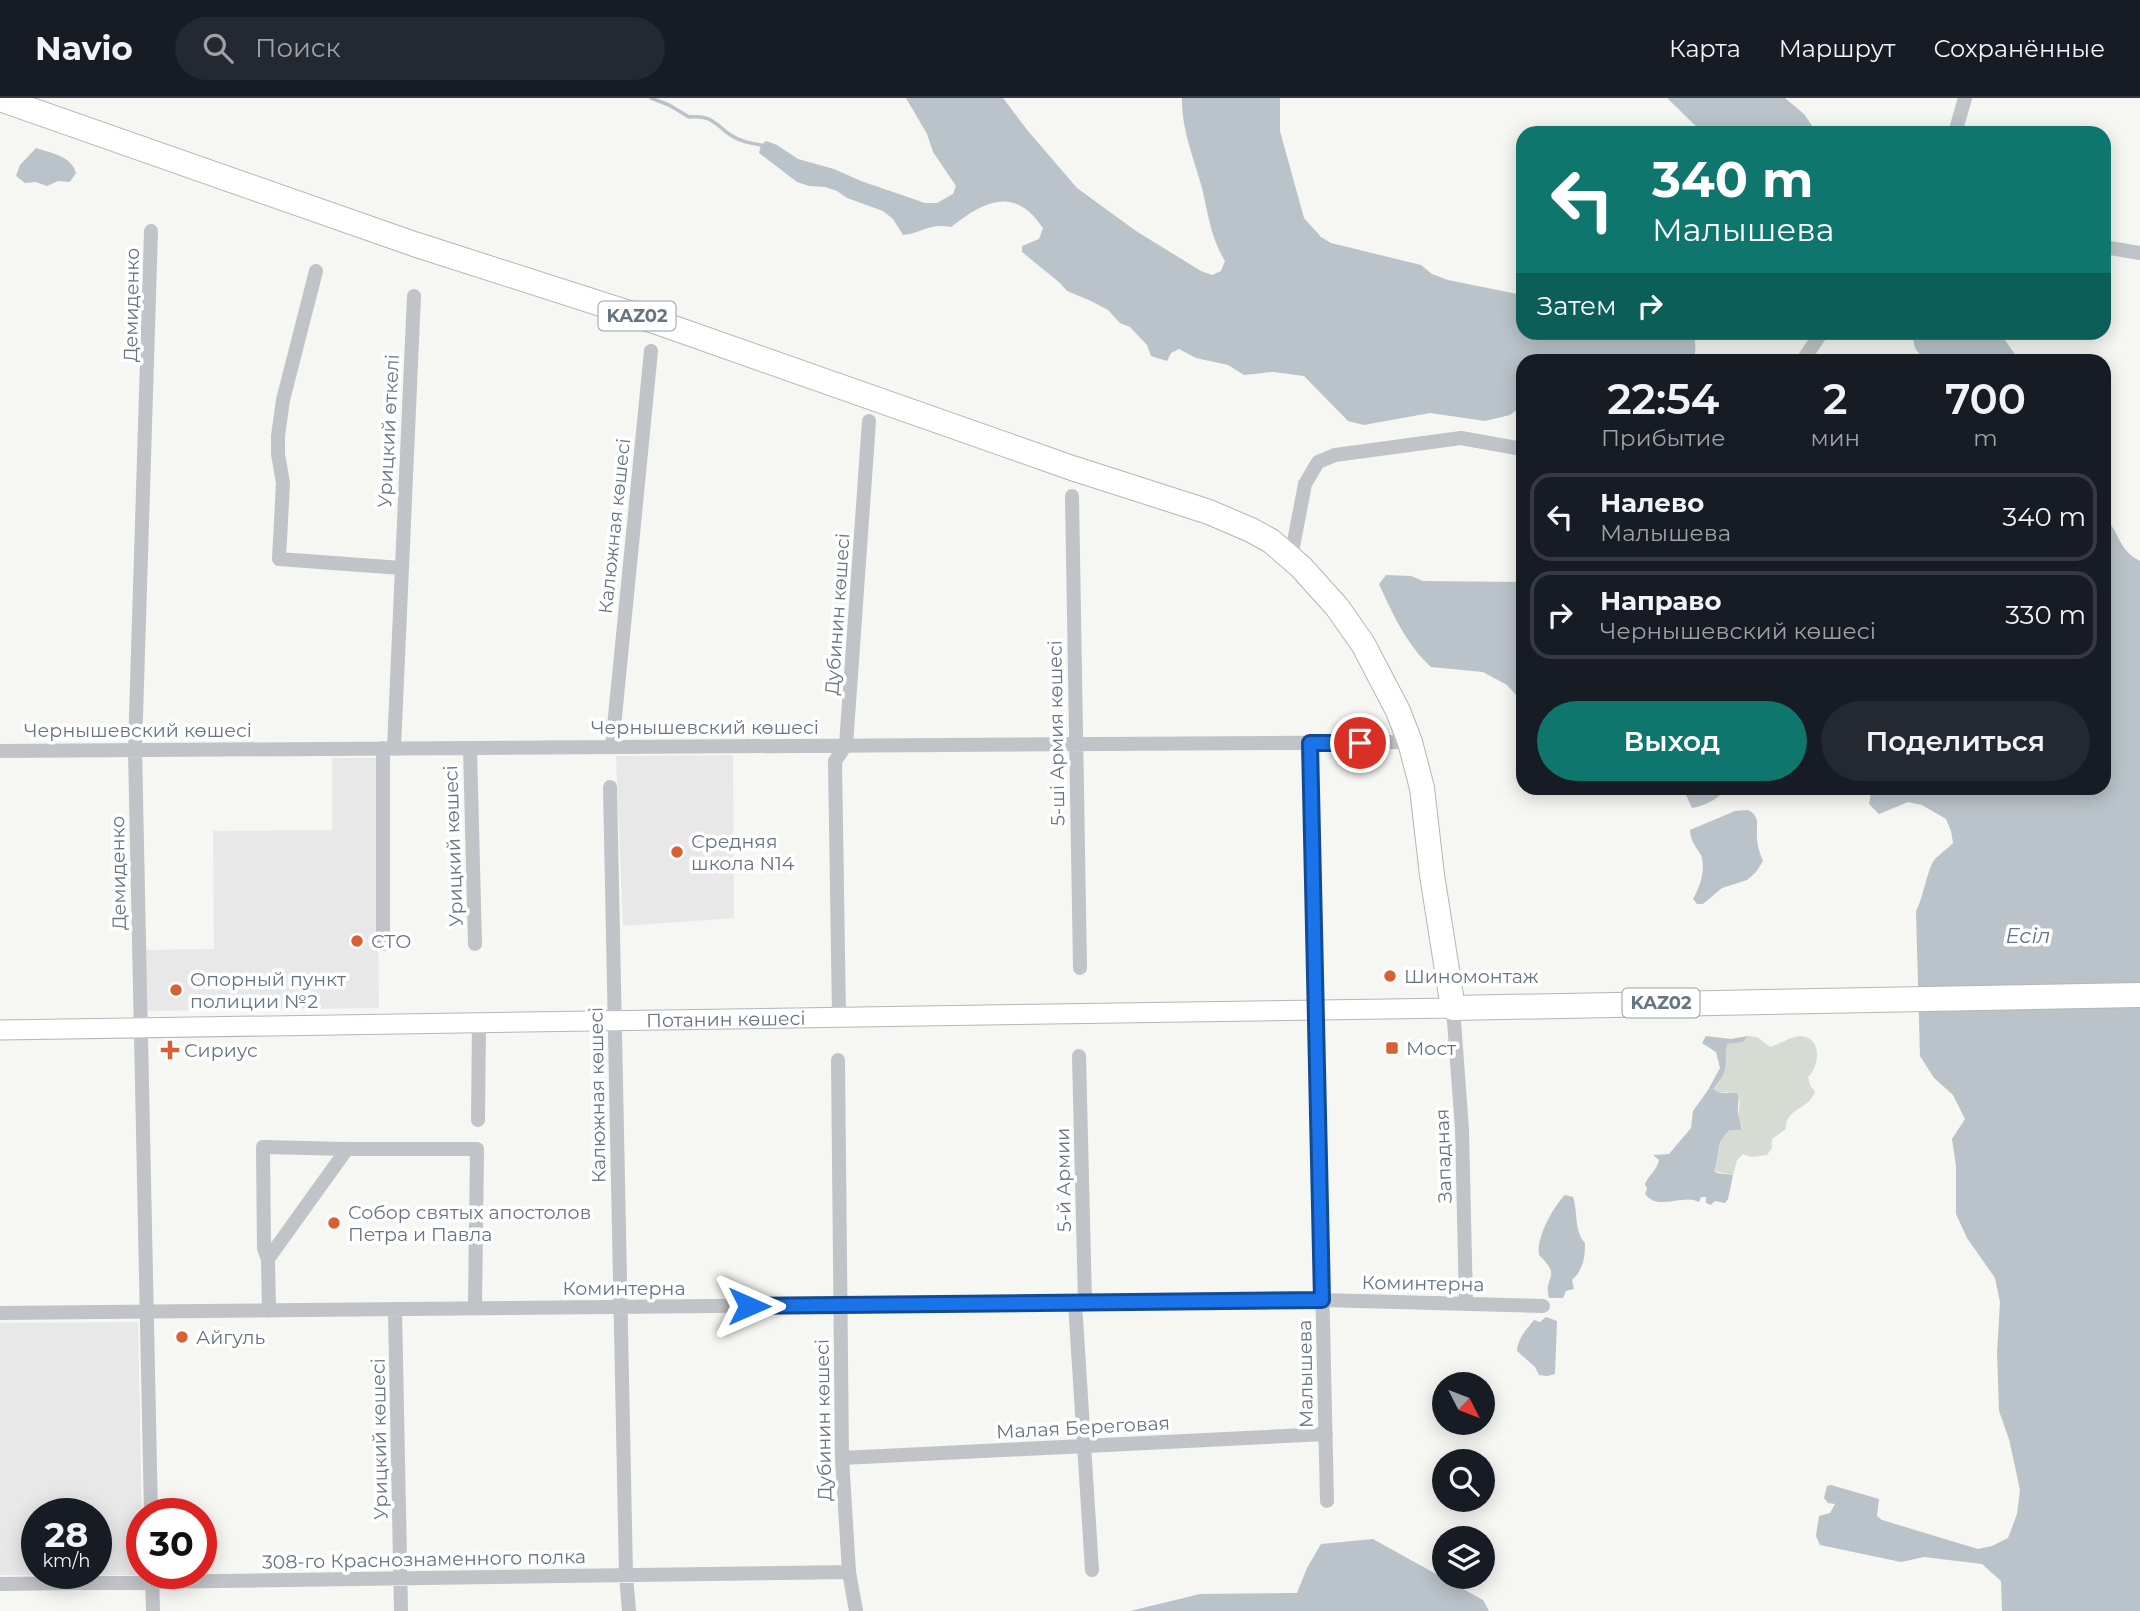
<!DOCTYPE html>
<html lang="ru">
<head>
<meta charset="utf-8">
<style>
	body { margin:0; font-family:Montserrat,sans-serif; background:#242831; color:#f1f3f6; height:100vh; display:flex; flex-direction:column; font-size:26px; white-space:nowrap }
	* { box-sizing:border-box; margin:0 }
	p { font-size:23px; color:#9ea1a6 }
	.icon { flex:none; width:38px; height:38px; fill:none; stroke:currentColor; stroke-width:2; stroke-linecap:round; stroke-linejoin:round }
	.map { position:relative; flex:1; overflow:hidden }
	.drawer { position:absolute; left:1516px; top:256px; width:595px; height:441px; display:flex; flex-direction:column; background:#171b24; border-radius:21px; box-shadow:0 4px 18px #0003 }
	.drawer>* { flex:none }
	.guide { position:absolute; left:1516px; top:28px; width:595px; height:214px; border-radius:21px; box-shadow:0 4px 18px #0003; background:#0f766e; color:#fff; overflow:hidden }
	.needle { width:46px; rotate:132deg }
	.fabs { position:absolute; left:1432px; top:1274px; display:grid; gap:14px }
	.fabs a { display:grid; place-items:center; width:63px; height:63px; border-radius:50%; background:#171b24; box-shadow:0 4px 18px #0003; font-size:35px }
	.speed { position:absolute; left:21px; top:1400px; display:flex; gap:14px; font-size:35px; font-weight:700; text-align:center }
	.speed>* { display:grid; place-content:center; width:91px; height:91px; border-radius:50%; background:#171b24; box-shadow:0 4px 18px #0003; line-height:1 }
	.speed small { font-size:18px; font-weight:400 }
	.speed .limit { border:10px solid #d22; background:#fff; color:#111 }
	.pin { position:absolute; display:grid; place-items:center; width:60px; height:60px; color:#fff; margin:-30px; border:4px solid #fff; border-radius:50%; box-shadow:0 2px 7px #0007 }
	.me { position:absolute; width:77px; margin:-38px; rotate:90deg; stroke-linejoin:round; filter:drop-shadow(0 0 5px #0008) }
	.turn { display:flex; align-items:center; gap:24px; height:147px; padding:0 21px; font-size:32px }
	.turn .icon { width:91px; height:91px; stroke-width:2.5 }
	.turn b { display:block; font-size:49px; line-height:60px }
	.then { display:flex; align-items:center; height:66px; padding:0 21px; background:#0003; gap:14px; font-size:26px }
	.eta { display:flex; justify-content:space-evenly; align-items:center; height:119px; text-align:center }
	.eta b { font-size:42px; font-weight:600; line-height:49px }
	.action { display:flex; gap:14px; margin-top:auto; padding:14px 21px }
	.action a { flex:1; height:80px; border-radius:42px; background:#0f766e; color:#fff; font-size:28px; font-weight:600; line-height:80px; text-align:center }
	.action a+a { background:#242831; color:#f1f3f6 }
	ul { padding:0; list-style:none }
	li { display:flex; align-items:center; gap:21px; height:88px; margin:0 14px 10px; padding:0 7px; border:4px solid #363941; border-radius:21px }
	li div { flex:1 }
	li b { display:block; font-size:26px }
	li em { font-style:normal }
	header { display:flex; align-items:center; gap:42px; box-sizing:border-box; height:98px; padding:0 35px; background:#171b24; border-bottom:2px solid #363941 }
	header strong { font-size:33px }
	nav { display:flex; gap:38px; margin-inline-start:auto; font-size:24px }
	.search { width:490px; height:63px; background:#242831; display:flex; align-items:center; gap:18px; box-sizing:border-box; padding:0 24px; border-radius:38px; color:#9ea1a6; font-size:26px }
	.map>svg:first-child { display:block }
	.built { fill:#e7e8e7; fill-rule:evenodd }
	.green { fill:#d6dbd3 }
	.water { fill:#bac3c9 }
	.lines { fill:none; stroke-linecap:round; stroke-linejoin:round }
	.stream { stroke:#bac3c9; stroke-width:3.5 }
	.secondary-casing { stroke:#b2b7bb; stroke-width:21 }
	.highway-casing { stroke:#b3b6b9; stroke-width:26 }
	.street { stroke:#c0c3c7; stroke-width:14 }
	.secondary { stroke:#fff; stroke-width:19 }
	.highway { stroke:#fff; stroke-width:24 }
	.route-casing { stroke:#114b97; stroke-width:18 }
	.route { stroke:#1a73e8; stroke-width:12 }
	.poi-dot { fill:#d76133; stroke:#fff; stroke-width:2.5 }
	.labels { text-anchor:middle; stroke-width:7; stroke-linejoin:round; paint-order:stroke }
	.shield { fill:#fff; stroke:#959ea8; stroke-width:2 }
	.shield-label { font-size:18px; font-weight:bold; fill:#677582 }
	.street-label { font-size:19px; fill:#677582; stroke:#fff }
	.poi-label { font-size:19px; fill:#677582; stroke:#fff; text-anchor:start }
	.water-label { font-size:21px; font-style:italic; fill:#63767f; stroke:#fff }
</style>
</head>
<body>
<header>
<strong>Navio</strong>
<div class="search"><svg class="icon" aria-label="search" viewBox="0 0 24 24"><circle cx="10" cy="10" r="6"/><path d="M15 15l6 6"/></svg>Поиск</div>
<nav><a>Карта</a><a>Маршрут</a><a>Сохранённые</a></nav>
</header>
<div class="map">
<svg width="2140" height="1513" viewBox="0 0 2140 1513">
	<rect width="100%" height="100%" fill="#f6f6f3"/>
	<path class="built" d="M 733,657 L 734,820 L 623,828 L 616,658 Z
		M 332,660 L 376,660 L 379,910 L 148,913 L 146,852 L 214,851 L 213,733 L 332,732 Z
		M 138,1224 L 143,1477 L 0,1477 L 0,1225 ZM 37,1416 L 96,1416 L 96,1475 L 37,1475 Z"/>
	<path class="green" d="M 1748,938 L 1757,939 L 1770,949 C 1779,947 1792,937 1802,938 C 1823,941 1819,969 1808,979 L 1810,987 L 1815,994 C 1808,1012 1784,1011 1786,1031 L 1772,1041 L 1772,1050 L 1767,1057 L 1751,1059 L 1743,1056 L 1737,1062 L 1733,1077 L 1714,1073 C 1721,1056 1714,1046 1730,1032 L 1741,1032 L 1742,1027 L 1738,1019 L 1740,1003 L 1728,994 L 1720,995 L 1713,991 C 1728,973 1725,968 1727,946 L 1743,944 Z"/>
	<path class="water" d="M 906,0 L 1003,0 L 1028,33 L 1077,90 L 1136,133 L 1201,173 L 1212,177 L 1221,173 L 1225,163 C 1211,141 1208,115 1202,90 C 1194,61 1181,30 1182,0 L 1280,0 L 1280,33 L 1304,120 L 1321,139 L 1331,145 L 1421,167 L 1432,176 L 1448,182 L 1522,197 L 1522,234 L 1694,235 C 1695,245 1697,253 1693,262 L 1522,262 L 1522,308 L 1510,317 L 1485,323 L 1430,315 L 1364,327 L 1348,323 L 1304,278 L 1273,274 L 1244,277 L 1228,267 L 1196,260 L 1179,251 L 1171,255 L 1167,263 L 1151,258 L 1147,247 L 1130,229 L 1120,225 L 1108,212 L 1091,203 L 1067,193 L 1060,185 L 1022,154 L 1022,148 L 1039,141 L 1043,130 C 1015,88 985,102 951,129 C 928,125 924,135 903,137 L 893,121 L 883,113 L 847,100 L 837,93 L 825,89 L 809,88 L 797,84 L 759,55 L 761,47 L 766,43 L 777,47 L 798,61 L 834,71 L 861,83 L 925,105 L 937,105 L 953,96 L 956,88 L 933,54 L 927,36 Z
		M 1667,0 L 1785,0 L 1804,16 L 1817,35 L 1703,35 Z
		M 36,50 C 51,55 72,58 76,75 L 70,84 L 58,83 L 47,88 L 36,84 L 25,85 L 16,78 L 20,67 Z
		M 1912,235 L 2000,235 L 2019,262 L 1924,262 L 1915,250 Z
		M 2104,420 C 2120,432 2117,452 2140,463 L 2140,1513 L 2002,1513 L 2001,1483 L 1982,1466 L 1924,1459 L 1901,1464 L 1820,1447 L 1816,1438 L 1819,1418 L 1830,1415 L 1835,1406 L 1828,1405 L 1824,1400 L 1827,1388 L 1831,1387 L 1879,1401 L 1877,1418 L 1882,1422 L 1978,1451 L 1992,1448 L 2008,1440 L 2017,1416 L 2020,1392 L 2009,1341 L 1999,1313 L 1997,1255 L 2000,1204 L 1995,1180 L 1967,1140 L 1956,1116 L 1956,1068 L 1952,1041 L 1965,1021 L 1953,997 L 1934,980 L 1920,958 L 1916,813 C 1924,799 1927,769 1936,760 C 1941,755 1947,751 1953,745 L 1951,733 L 1946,721 L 1922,707 L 1908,704 L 1879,716 L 1869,706 L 1872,690 L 2104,690 Z
		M 1386,477 L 1411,478 L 1423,483 L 1522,484 L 1522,604 L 1507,587 L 1483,574 L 1431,569 C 1407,547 1392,515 1379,486 Z
		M 1683,690 L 1727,690 C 1718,701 1705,708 1692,710 Z
		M 1748,712 C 1761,719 1756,726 1757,739 C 1757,748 1760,755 1763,763 L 1756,774 L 1747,782 L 1722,790 L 1703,806 L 1697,806 L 1693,801 C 1700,789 1706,771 1701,757 C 1696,749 1690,742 1690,732 L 1735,713 Z
		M 1706,938 L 1731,941 L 1748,938 L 1743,944 L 1727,946 C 1724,971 1730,970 1713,991 L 1720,995 L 1737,995 C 1740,1004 1737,1008 1738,1016 C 1739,1023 1742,1025 1741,1032 L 1730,1032 C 1714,1046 1721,1055 1714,1073 L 1717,1075 L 1733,1077 L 1728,1101 L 1725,1105 L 1715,1103 L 1711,1107 L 1706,1105 L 1706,1099 L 1701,1099 L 1699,1104 C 1682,1095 1659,1114 1645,1096 L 1647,1091 L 1645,1086 C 1649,1077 1657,1072 1659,1062 L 1653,1057 L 1669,1056 L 1691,1030 L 1693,1013 L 1708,992 L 1720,970 L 1716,954 L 1702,945 Z
		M 1565,1097 L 1573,1099 C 1578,1114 1574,1133 1585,1145 C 1585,1160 1583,1172 1572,1182 L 1574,1191 L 1566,1193 L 1563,1200 L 1549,1200 C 1543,1177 1563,1180 1539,1157 C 1536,1140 1553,1109 1565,1097 Z
		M 1546,1219 L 1557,1223 L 1555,1276 L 1547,1278 L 1539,1277 L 1535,1269 L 1517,1253 C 1518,1240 1526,1232 1534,1222 L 1540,1224 Z
		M 1373,1441 L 1483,1502 L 1489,1513 L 1130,1513 L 1200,1496 L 1297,1495 L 1307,1470 L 1321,1446 Z"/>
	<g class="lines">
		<path class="stream" d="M 651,0 L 669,7 L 689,19 C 711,17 713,24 729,36 C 739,43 749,45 761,47"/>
		<defs>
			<g id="secondary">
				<path id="s1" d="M 0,932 L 1453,910"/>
			</g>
			<path id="highway" d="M 0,1 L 414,146 L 654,223 L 1072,370 L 1209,414 L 1251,432 L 1271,443 L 1301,469 L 1337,509 L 1363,546 L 1398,613 L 1410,644 L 1422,690 L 1432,777 L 1453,910 L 2140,897"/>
		</defs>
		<use href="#secondary" class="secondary-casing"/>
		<use href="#highway" class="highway-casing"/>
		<path class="street" d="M 1955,35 L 1965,0
			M 2104,149 L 2140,155
			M 316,173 L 283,302 L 278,338 L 278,356 L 283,385 L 279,461 L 401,470
			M 1803,262 L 1822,234
			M 1072,398 L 1080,870
			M 1291,459 L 1305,386 L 1318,364 L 1335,357 L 1461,340 L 1522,351
			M 1310,645 L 1327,1403
			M 612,649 L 651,253
			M 383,650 L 383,846
			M 394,650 L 414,198
			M 470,650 L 475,846
			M 0,653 L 1410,644
			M 610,689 L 626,1477 L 629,1513
			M 1453,910 L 1462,1031 L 1466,1206
			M 839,919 L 835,663 L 846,647 L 869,323
			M 1079,958 L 1085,1204
			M 838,962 L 842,1360 L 849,1474 L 856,1513
			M 478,1022 L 479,925
			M 268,1161 L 264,1150 L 263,1049 L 347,1051
			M 1075,1205 L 1092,1472
			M 395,1211 L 401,1513
			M 269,1213 L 268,1161 L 347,1051 L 477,1051 L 475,1210
			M 0,1215 L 1322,1202 L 1543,1208
			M 842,1360 L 1326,1336
			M 151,1416 L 135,651 L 151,133
			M 152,1476 L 153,1513
			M 0,1486 L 849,1474"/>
		<use href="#secondary" class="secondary"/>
		<use href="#highway" class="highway"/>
	</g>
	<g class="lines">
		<defs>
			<path id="route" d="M 749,1208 L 1322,1202 L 1310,645 L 1360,645"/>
		</defs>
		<use href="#route" class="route-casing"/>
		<use href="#route" class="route"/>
	</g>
	<g class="poi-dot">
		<circle cx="677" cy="754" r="7"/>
		<circle cx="357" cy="843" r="7"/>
		<circle cx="1390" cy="878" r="7"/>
		<circle cx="176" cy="892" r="7"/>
		<rect x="1385" y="943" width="14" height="14" rx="3.5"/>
		<path d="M166.5 941.5h7v7h7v7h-7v7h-7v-7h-7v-7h7z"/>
		<circle cx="334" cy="1125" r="7"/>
		<circle cx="182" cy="1239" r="7"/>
	</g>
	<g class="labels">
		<g class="shield">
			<rect x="598.5" y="203.5" width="77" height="29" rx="5"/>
			<rect x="1622.5" y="890.5" width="77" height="29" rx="5"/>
		</g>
		<g class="shield-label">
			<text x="637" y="224">KAZ02</text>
			<text x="1661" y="911">KAZ02</text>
		</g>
		<g class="street-label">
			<text transform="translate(131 207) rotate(-89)" y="7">Демиденко</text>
			<text transform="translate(388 333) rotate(-87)" y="7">Урицкий өткелі</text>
			<text transform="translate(614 428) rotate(-84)" y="7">Калюжная көшесі</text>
			<text transform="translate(837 516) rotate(-86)" y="7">Дубинин көшесі</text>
			<text x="705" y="636">Чернышевский көшесі</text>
			<text x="138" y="639">Чернышевский көшесі</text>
			<text transform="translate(1056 635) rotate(-91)" y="7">5-ші Армия көшесі</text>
			<text transform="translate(453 748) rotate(-92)" y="7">Урицкий көшесі</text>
			<text transform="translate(118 775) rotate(-91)" y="7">Демиденко</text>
			<text dy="7" stroke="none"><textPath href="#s1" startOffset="726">Потанин көшесі</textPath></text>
			<text transform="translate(597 997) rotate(-91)" y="7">Калюжная көшесі</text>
			<text transform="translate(1443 1058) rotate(-92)" y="7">Западная</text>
			<text transform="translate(1063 1082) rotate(-91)" y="7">5-й Армии</text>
			<text transform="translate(1423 1185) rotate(1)" y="7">Коминтерна</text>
			<text x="624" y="1197">Коминтерна</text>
			<text transform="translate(1305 1276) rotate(-91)" y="7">Малышева</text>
			<text transform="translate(823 1322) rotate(-91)" y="7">Дубинин көшесі</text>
			<text transform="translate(1083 1329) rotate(-3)" y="7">Малая Береговая</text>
			<text transform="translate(379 1341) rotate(-91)" y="7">Урицкий көшесі</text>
			<text transform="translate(424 1461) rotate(-1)" y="7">308-го Краснознаменного полка</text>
		</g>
		<g class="poi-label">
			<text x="691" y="750">Средняя<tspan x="691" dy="22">школа N14</tspan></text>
			<text x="371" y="850">СТО</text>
			<text x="1404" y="885">Шиномонтаж</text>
			<text x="190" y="888">Опорный пункт<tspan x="190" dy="22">полиции №2</tspan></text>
			<text x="1406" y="957">Мост</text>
			<text x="184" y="959">Сириус</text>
			<text x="348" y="1121">Собор святых апостолов<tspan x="348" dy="22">Петра и Павла</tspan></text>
			<text x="196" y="1246">Айгуль</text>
		</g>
		<g class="water-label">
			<text x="2028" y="845">Есіл</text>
		</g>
	</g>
</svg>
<div class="fabs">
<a><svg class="needle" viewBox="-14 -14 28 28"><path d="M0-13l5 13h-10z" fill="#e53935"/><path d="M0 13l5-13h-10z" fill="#9ea1a6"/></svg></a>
<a><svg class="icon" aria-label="search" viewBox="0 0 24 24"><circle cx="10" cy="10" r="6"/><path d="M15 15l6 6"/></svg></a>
<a><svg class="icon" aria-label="layers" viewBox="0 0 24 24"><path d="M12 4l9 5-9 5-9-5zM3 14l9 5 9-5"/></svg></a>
</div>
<div class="speed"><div>28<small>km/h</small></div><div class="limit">30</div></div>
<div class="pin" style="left:1360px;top:645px;background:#d93025"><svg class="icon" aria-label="arrive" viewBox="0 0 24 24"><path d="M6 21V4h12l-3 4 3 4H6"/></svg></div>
<svg class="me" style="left:749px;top:1208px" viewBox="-20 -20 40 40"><path d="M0-17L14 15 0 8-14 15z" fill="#1a73e8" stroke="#fff" stroke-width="4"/></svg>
<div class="guide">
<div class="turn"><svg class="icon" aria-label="left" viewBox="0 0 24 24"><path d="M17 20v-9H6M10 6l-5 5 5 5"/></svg><div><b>340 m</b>Малышева</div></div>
<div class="then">Затем<svg class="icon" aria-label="right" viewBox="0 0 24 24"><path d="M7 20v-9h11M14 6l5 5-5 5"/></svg></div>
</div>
<section class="drawer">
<div class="eta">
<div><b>22:54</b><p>Прибытие</p></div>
<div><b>2</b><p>мин</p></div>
<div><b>700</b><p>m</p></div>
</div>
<ul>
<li><svg class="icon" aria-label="left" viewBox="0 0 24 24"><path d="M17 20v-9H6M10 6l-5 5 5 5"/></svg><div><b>Налево</b><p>Малышева</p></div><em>340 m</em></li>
<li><svg class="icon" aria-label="right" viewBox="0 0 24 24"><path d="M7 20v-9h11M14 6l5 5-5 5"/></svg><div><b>Направо</b><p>Чернышевский көшесі</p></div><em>330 m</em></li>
</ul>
<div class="action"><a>Выход</a><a>Поделиться</a></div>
</section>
</div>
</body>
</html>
